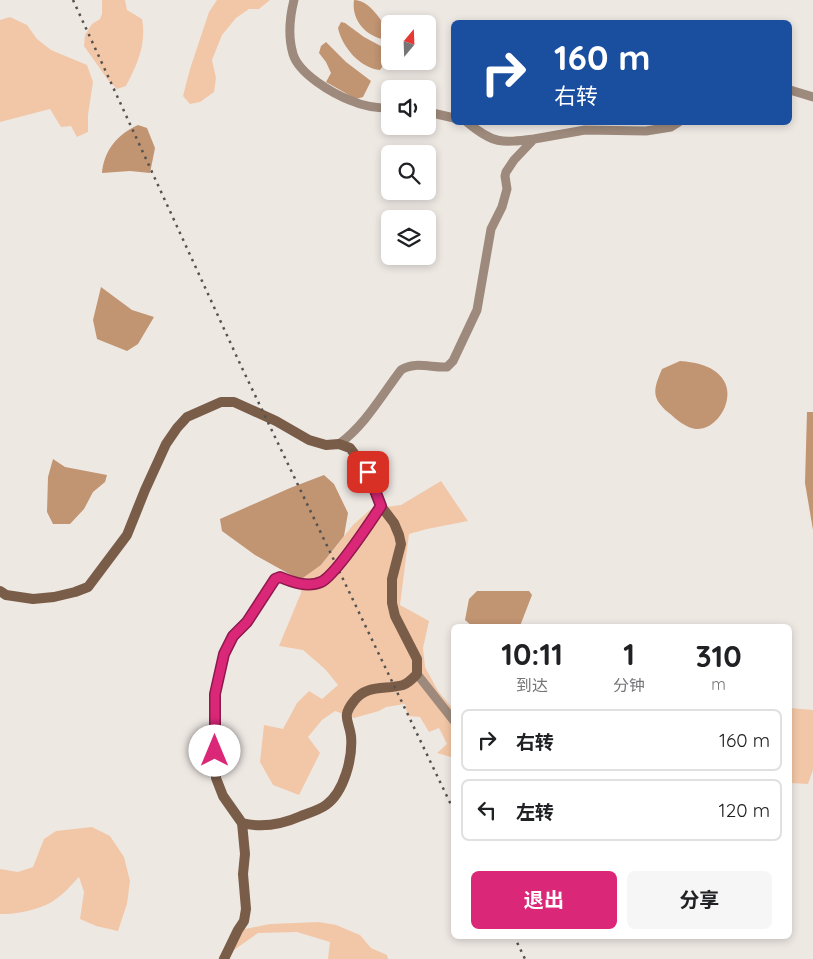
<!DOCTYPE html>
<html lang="zh">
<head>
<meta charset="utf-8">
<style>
	body { margin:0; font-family:Quicksand,"Noto Sans SC",sans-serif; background:#f6f6f6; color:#202124; height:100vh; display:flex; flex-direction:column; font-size:19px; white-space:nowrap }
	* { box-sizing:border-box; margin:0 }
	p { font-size:16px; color:#757577 }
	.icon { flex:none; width:28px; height:28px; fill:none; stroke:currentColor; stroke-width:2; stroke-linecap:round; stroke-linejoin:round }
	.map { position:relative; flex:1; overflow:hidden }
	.side { position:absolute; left:451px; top:624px; width:341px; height:315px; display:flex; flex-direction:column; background:#fff; border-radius:8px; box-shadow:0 2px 8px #0003 }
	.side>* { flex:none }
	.guide { position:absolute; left:451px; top:20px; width:341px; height:105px; border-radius:8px; box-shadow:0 2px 8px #0003; background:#1a4fa0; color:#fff; overflow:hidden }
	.needle { width:32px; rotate:19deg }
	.fabs { position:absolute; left:381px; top:15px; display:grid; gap:10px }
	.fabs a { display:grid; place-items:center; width:55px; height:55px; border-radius:8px; background:#fff; box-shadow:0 2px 8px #0003; font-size:25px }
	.pin { position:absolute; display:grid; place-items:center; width:42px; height:42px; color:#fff; margin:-21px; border-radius:10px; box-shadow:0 2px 8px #0006 }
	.me { position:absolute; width:55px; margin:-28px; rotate:0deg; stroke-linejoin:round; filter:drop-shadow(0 0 4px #0008) }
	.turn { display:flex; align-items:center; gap:18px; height:105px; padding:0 20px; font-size:22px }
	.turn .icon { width:65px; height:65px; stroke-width:2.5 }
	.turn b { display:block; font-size:35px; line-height:42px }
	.eta { display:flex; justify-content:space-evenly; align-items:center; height:85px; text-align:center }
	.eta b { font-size:30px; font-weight:700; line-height:35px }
	.button { display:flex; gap:10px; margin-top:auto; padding:10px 20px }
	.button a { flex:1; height:58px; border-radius:8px; background:#db2777; color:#fff; font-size:20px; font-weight:700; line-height:58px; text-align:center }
	.button a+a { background:#f6f6f6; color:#202124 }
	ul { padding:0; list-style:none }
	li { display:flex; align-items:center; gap:15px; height:62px; margin:0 10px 8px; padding:0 10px; border:2px solid #e0e0e0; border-radius:8px }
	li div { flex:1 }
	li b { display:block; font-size:19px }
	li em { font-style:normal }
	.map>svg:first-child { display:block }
	.green { fill:#f2c7a7 }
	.water { fill:#c19472 }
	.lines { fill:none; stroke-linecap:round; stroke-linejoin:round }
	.street { stroke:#9e8a7c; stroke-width:9 }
	.secondary { stroke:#7a5d48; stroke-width:10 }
	.rail { stroke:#555250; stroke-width:2.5; stroke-dasharray:2.5 5; stroke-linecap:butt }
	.route-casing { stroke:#8e194d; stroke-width:12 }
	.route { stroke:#db2777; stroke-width:9 }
</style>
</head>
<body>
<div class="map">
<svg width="813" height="959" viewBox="0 0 813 959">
	<rect width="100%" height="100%" fill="#eee8e3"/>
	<path class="green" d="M 102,0 L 125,0 L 127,10 L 142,19 C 147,43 137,65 126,86 L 117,89 L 108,80 L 84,46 L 85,35 L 92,24 L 100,19 L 102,14 Z
		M 217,0 L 270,0 L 259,9 L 249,9 L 236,18 L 222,35 L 212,60 L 216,78 L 214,92 L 200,102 L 190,104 L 183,96 L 190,69 L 209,12 Z
		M 10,17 L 27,25 L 37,39 L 51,50 L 87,65 L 93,82 L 88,115 L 88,132 L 77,137 L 71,126 L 61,127 L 50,109 L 0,122 L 0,20 Z
		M 441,481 L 468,521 L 427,529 L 409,534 L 400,605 L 429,621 L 423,648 L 425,667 L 438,691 L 454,710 L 454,756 L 451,757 L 437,753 L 447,744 L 439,728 L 429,732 L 420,717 L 408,716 L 405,704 L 386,707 L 379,711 L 354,718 L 335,711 L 322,720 L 308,737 L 320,753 L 299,795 L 273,785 L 260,762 L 264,725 L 283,729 L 297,703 L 309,691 L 322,699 L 338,685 L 325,669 L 303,650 L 279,646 L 301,593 L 300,580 L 321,565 L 353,525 L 371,509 L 401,505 Z
		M 790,708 L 813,710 L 813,770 L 808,784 L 790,783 Z
		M 92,827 L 110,836 L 124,857 L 130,881 L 127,904 L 118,931 L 96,926 L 80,919 L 84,892 L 79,877 C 72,884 65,893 56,899 C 44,909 15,915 0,914 L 0,869 L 18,872 L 33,867 L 44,839 L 56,831 Z
		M 319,922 L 336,925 L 360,935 L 371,948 L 387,955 L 388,959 L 328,959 L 330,942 L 297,932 L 258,933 L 234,950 L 228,959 L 218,959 L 235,931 L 270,924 Z"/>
	<path class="water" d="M 354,0 C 370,0 381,21 390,33 L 388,40 C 367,38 351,21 354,0 Z
		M 341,22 L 345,23 L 364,37 L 390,51 L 390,56 L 380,70 C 360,68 342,47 338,28 Z
		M 326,42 L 346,62 L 371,81 L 363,97 L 356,99 L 326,82 L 331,73 L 326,62 L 319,53 L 321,46 Z
		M 138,125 L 147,128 L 155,148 L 150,173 L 130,171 L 102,173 C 104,150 118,134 138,125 Z
		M 101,287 L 132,310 L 154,317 L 138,344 L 127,351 L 97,339 L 93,320 Z
		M 680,361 C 695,362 716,366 724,381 C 735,399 718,430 696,429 C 686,428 676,419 669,413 C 651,398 653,390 662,369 Z
		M 807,412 L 813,412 L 813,530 L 805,483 Z
		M 53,459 L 65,467 L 107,475 L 105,482 L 93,492 L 84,509 L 70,524 L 53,524 L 47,512 L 48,477 Z
		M 324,475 L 334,484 L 348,513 L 344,536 L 321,565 L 300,580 L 255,555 L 222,531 L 220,519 L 290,488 Z
		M 477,591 L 529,591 L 532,595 L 520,626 L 472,626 L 465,620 L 469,599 Z"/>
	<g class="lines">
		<path class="street" d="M 294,0 C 290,16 288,37 293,54 C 299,74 333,94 352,101 C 363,106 378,108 390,108
			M 790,90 L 813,97
			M 428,112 L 454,118
			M 467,122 C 493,144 501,143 534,139
			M 339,444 C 366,424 381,396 401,370 C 414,361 432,368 447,367 L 453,361 L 477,310 L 491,229 L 502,207 L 507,189 L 505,176 L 506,172 L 514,160 L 534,139 L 585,130 L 646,131 L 671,127 L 679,122
			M 417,674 L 454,721"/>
		<path class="secondary" d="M 0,591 L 6,595 L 33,599 L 54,597 L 75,592 L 88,587 L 127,535 L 145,490 L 166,444 L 177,428 L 187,417 L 221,402 L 234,402 L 276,421 L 309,440 L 326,445 L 339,444 L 350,448 L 368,472 L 381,506 L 394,523 L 399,535 L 401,544 L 392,579 L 392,603 L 395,616 L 417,659 L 417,674 C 413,678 409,683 403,685 C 385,690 367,684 354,701 C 341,717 349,720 351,736 C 353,758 344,792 326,805 C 319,810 309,813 301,816 C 283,824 262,828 242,823 L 223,796 L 216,778 L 215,694 L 224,654 L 233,637 L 247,622 L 275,579 L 279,577 C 292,582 308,588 321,582 C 336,576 371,521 381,506
			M 224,959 L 238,930 L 244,921 L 246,909 L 243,874 L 245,854 L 242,823"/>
		<path class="rail" d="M 73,0 L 242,368 L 454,811
			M 514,936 L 525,959"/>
	</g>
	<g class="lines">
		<defs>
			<path id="route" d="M 215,751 L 215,694 L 224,654 L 233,636 L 247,622 L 275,579 L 280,577 C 292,582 308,588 321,582 C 335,576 371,521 381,506 L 368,472"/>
		</defs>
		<use href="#route" class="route-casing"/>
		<use href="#route" class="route"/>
	</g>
</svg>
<div class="fabs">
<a><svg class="needle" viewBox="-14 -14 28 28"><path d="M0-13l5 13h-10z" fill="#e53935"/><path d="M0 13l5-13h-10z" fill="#757577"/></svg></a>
<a><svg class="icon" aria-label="sound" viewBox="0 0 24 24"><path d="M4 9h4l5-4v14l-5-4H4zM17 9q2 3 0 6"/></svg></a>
<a><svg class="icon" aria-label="search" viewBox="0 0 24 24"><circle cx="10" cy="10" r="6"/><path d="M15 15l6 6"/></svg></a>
<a><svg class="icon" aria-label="layers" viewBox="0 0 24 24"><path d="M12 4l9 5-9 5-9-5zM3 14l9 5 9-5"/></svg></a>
</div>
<div class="pin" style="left:368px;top:472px;background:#d93025"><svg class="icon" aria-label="arrive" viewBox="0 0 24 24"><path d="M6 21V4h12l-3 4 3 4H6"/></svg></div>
<svg class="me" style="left:215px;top:751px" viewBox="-20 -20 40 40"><circle r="19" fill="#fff"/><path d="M0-13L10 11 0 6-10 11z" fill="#db2777"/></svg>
<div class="guide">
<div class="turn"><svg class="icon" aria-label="right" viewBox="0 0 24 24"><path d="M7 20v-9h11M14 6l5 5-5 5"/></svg><div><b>160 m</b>右转</div></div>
</div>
<section class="side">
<div class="eta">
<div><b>10:11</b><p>到达</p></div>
<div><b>1</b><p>分钟</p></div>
<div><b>310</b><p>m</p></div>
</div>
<ul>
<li><svg class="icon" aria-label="right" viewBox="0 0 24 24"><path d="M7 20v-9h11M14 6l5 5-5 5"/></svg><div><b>右转</b></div><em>160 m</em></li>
<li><svg class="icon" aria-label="left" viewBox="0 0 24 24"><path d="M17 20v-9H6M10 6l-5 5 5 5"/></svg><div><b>左转</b></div><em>120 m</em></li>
</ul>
<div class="button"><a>退出</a><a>分享</a></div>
</section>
</div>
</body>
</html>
